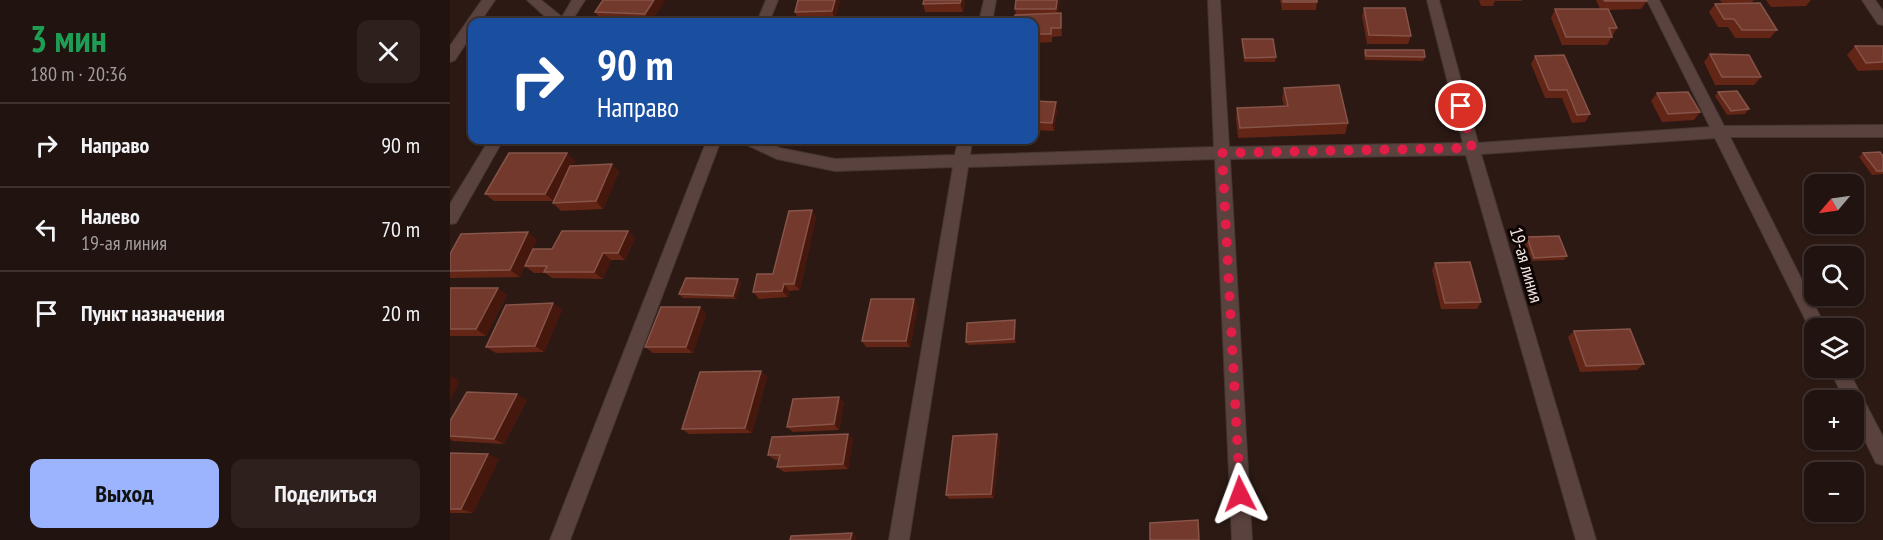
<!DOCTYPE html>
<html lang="ru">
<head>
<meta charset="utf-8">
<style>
	body { margin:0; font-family:"PT Sans Narrow",sans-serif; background:#2d201d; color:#f1f3f6; height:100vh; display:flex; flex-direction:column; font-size:22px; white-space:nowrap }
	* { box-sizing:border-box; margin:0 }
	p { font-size:20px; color:#a29e9e }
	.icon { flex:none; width:33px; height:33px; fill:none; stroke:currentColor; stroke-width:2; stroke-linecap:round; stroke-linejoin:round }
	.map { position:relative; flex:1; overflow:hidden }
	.panel { display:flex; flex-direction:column; background:#21130f; width:450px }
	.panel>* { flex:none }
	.guide { position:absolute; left:18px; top:18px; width:570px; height:126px; border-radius:12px; box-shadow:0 2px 4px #0004,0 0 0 2px #3e322f; background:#1a4fa0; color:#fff; overflow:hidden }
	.needle { width:39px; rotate:241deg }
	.fabs { position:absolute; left:1354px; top:174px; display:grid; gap:12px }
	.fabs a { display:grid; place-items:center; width:60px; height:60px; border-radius:12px; background:#21130f; box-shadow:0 2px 4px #0004,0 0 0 2px #3e322f; font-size:30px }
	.pin { position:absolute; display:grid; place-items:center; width:51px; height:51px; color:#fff; margin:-26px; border:3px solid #fff; border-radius:50%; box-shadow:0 2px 6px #0007 }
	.me { position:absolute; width:66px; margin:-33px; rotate:357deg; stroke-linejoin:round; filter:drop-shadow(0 0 4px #0008) }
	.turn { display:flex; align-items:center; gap:21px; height:126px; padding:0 30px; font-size:27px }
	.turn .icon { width:78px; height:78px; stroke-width:2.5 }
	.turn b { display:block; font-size:42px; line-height:51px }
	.round { display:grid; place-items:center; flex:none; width:63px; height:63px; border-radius:12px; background:#2d201d }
	.overview { display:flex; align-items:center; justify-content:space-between; height:102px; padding:0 30px }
	h1 { font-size:36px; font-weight:700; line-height:45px; color:#1e9e55 }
	.cta { display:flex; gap:12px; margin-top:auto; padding:12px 30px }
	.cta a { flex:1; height:69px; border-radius:12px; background:#9bb4fd; color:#111; font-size:24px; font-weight:700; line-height:69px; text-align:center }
	.cta a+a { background:#2d201d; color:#f1f3f6 }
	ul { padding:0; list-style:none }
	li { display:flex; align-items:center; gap:18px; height:84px; padding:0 30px; border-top:2px solid #3e322f }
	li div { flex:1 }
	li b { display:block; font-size:22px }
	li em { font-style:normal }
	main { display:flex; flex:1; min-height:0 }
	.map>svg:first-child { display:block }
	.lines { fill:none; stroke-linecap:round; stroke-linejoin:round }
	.minor-casing { stroke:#453634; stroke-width:2 }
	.minor { fill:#5a433e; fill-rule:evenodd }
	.wall { fill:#622516 }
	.shaded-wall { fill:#46170c }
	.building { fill:#72392c; stroke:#865449; stroke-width:1.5 }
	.route { stroke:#e11d48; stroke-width:10; stroke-dasharray:0 18 }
	.labels { text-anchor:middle; stroke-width:6; stroke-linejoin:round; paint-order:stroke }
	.street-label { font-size:18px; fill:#f5e6e3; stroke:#0e0605 }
</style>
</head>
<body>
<main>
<section class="panel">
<div class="overview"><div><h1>3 мин</h1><p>180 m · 20:36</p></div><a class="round"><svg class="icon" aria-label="close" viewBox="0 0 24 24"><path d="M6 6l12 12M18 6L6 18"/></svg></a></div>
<ul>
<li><svg class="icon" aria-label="right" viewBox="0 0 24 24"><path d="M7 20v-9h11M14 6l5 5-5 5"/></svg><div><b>Направо</b></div><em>90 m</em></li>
<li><svg class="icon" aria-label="left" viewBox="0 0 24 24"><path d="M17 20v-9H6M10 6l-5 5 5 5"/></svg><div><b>Налево</b><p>19-ая линия</p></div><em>70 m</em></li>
<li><svg class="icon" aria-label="arrive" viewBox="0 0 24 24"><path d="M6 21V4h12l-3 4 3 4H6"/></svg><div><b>Пункт назначения</b></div><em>20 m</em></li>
</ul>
<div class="cta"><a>Выход</a><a>Поделиться</a></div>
</section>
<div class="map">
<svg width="1433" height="540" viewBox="0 0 1433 540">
	<rect width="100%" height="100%" fill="#2c1914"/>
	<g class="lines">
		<defs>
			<path id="minor" d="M 32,0 L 45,0 L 30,22 L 22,22 L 22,34 L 5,60 L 0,62 L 0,46 Z
				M 77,0 L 91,0 L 112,17 L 122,0 L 135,0 L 121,22 L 101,22 Z
				M 316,0 L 328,0 L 319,22 L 307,22 Z
				M 534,0 L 546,0 L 542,22 L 529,22 Z
				M 758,0 L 770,0 L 779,147 L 1013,143 L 977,0 L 989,0 L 1028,143 L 1260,127 L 1197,0 L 1209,0 L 1274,126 L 1433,125 L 1433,137 L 1280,137 L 1376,328 L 1365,328 L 1365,335 L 1362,333 L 1265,138 L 1031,154 L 1146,540 L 1126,540 L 1016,155 L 780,159 L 802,540 L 782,540 L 765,159 L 518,167 L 459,540 L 439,540 L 503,167 L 385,171 L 327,159 L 295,144 L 293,140 L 312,140 L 330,148 L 385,159 L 505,155 L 508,140 L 522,140 L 520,155 L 764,147 Z
				M 1412,0 L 1425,0 L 1433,11 L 1433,25 L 1428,24 Z
				M 39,140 L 53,140 L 6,223 L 0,224 L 0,204 Z
				M 257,140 L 271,140 L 120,540 L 100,540 Z
				M 1379,368 L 1397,368 L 1433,437 L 1433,465 L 1426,463 L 1404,418 L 1404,400 L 1395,400 Z"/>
		</defs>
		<use href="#minor" class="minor-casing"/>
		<use href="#minor" class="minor"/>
	</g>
	<path class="wall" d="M 215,0 L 201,22 L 151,20 L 145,12 Z
		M 348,0 L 390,0 L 385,19 L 349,21 L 345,12 Z
		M 515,0 L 513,12 L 475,12 L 473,4 Z
		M 610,0 L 608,13 L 612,21 L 612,36 L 602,37 L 602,42 L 584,43 L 584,22 L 566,15 L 565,9 Z
		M 830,0 L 867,0 L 867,2 L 866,10 L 832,10 Z
		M 1029,0 L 1072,0 L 1072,1 L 1045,1 L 1043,6 L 1031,6 Z
		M 1146,0 L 1196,0 L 1197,1 L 1191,9 L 1158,10 L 1167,28 L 1157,45 L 1112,45 L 1101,18 L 1105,9 L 1150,9 Z
		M 1270,0 L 1304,0 L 1301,3 L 1327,30 L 1320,38 L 1285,38 L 1278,27 L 1268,27 L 1259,12 L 1265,4 L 1272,4 Z
		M 1316,0 L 1361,0 L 1356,6 L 1321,7 Z
		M 914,8 L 961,36 L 958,44 L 917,44 L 912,16 Z
		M 792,39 L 826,57 L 825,62 L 794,62 L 792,44 Z
		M 1405,46 L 1433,46 L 1433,70 L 1408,71 L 1397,55 Z
		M 915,50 L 975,57 L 973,61 L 915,60 L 914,54 Z
		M 1260,54 L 1311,77 L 1304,85 L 1265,85 L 1254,62 Z
		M 1085,56 L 1140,114 L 1135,122 L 1122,123 L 1112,98 L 1095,98 L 1081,64 Z
		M 834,88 L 898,123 L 895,134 L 788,138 L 786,119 L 787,108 L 834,106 L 832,99 Z
		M 1268,92 L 1299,109 L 1295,114 L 1277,115 L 1265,96 Z
		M 1207,93 L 1250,112 L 1244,120 L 1212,122 L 1201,101 Z
		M 584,101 L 607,110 L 604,131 L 584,130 L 584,136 Z
		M 561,140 L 583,140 L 582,142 L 561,141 Z
		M 1413,153 L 1433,156 L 1433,174 L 1422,175 L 1409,157 Z
		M 125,161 L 122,166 L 162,164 L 169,172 L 153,209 L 111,211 L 103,203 L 104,201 L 44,201 L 35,194 Z
		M 366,217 L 350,290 L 339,291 L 338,297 L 309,299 L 303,292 L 323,274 Z
		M 178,231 L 185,238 L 175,260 L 161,260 L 153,279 L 102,278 L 95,273 L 84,273 L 75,266 L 102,249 Z
		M 78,232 L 87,240 L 70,277 L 0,278 L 0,254 Z
		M 1077,237 L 1117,256 L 1114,260 L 1082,261 L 1074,241 Z
		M 985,263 L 1031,302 L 1027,309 L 991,309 L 982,270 Z
		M 291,283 L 286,299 L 233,298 L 229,294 Z
		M 0,288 L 57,295 L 36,336 L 0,336 Z
		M 103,303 L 112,310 L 94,352 L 46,353 L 36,347 Z
		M 468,306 L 460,347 L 416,347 L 412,341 Z
		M 250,307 L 256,314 L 243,353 L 203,353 L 195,347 Z
		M 565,320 L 566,323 L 566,343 L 518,345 L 516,342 Z
		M 1124,331 L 1194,364 L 1187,370 L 1130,372 L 1118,337 Z
		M 311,371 L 317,377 L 302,433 L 239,434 L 232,429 Z
		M 77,400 L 54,444 L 3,441 L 0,439 L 0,421 Z
		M 394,402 L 389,430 L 343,432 L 337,427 Z
		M 547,434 L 550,439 L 544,498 L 499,499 L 496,495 Z
		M 403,439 L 398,469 L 334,472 L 327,467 L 329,460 L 325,460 L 318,455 Z
		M 0,453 L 49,459 L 23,513 L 0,513 Z"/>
	<path class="shaded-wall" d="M 204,0 L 215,0 L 201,22 L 195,14 Z
		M 385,0 L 390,0 L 385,19 L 382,11 Z
		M 511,0 L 515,0 L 513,12 L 510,3 Z
		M 607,0 L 610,0 L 608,17 L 606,9 Z
		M 611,13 L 612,21 L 612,36 L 611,28 Z
		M 587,50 L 588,55 L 585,66 L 584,62 Z
		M 606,102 L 607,110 L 604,131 L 602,123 Z
		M 117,153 L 125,161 L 104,201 L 95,194 Z
		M 162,164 L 169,172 L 153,209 L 146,201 Z
		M 362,210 L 366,217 L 350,290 L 344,284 Z
		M 178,231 L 185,238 L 175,260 L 168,253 Z
		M 78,232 L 87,240 L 70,277 L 60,270 Z
		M 153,253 L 161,260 L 153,279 L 144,272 Z
		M 288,279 L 291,283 L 286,299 L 283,296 Z
		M 334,284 L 339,291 L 338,297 L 332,291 Z
		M 48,288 L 57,295 L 36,336 L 26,329 Z
		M 464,299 L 468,306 L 460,347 L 456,341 Z
		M 103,303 L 112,310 L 94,352 L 85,346 Z
		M 250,307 L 256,314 L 243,353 L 236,347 Z
		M 565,320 L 566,323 L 566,343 L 564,339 Z
		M 311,371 L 317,377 L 302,433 L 295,428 Z
		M 0,376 L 10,381 L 0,401 Z
		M 67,394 L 77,400 L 54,444 L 44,439 Z
		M 389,397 L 394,402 L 389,430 L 384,424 Z
		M 398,434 L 403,439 L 398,469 L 393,464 Z
		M 547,434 L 550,439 L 544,498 L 541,494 Z
		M 38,454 L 49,459 L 23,513 L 11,509 Z
		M 402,533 L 407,537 L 406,540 L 400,540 Z"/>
	<path class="building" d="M 153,0 L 204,0 L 195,14 L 145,12 Z
		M 348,0 L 385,0 L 382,11 L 345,12 Z
		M 474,0 L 511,0 L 510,3 L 473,4 Z
		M 566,0 L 607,0 L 606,9 L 565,9 Z
		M 833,0 L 867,0 L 867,2 L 833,2 Z
		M 1154,0 L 1196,0 L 1197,1 L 1155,1 Z
		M 1310,3 L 1327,30 L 1292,30 L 1284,19 L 1274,19 L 1265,4 Z
		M 914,8 L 955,8 L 961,36 L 919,35 Z
		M 1105,9 L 1158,9 L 1167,28 L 1159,28 L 1162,37 L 1116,37 Z
		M 611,13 L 611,28 L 601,28 L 601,34 L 584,34 L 584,22 L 564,22 L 565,15 Z
		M 792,39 L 823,39 L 826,57 L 795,58 Z
		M 1405,46 L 1433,46 L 1433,62 L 1416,63 Z
		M 584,50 L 587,50 L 584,62 Z
		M 915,50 L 974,50 L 975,57 L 916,56 Z
		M 1260,54 L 1299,55 L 1311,77 L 1272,77 Z
		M 1114,55 L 1140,114 L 1127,115 L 1117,90 L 1099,90 L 1085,56 Z
		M 889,85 L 898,123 L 790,128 L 787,108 L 838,106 L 834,88 Z
		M 1287,91 L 1299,109 L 1281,111 L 1268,92 Z
		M 1238,92 L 1250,112 L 1218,114 L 1207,93 Z
		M 584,101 L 606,102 L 602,123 L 584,122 Z
		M 1430,152 L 1433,156 L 1433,171 L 1427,171 L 1413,153 Z
		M 59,153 L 117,153 L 95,194 L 35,194 Z
		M 162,164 L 146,201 L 103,203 L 120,166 Z
		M 362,210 L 344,284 L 334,284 L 332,291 L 303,292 L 307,274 L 323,274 L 339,211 Z
		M 112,231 L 178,231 L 168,253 L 153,253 L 144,272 L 94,272 L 97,266 L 75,266 L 83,249 L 102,249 Z
		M 78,232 L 60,270 L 0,271 L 0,254 L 11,234 Z
		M 1109,236 L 1117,256 L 1084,258 L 1077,237 Z
		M 1020,262 L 1031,302 L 995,303 L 985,263 Z
		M 236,278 L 288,279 L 283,296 L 229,294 Z
		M 0,288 L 48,288 L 26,329 L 0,329 Z
		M 421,299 L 464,299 L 456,341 L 412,341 Z
		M 103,303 L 85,346 L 36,347 L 56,305 Z
		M 211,307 L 250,307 L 236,347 L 195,347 Z
		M 565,320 L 564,339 L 516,342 L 517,323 Z
		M 1180,329 L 1194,364 L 1136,366 L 1124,331 Z
		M 311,371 L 295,428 L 232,429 L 250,372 Z
		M 17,392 L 67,394 L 44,439 L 0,436 L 0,421 Z
		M 389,397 L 384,424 L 337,427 L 343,399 Z
		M 398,434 L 393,464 L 327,467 L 330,455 L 318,455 L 322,437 Z
		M 547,434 L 541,494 L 496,495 L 503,436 Z
		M 0,453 L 38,454 L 11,509 L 0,509 Z
		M 748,520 L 749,540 L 700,540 L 700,523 Z
		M 402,533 L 400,540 L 340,540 L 341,536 Z"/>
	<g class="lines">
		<path class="route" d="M 790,494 L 772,153 L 1022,148 L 1011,106"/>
	</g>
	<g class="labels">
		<g class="street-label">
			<text transform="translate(1076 265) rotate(74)" y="6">19-ая линия</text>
		</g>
	</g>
</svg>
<div class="fabs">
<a><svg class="needle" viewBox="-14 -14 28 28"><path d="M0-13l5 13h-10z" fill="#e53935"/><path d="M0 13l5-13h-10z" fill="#a29e9e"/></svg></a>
<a><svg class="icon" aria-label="search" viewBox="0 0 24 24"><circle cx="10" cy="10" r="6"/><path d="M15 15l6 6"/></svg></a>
<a><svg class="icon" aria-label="layers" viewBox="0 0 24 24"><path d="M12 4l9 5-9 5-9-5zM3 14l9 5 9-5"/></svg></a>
<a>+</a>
<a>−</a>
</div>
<div class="pin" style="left:1011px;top:106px;background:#d93025"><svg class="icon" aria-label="arrive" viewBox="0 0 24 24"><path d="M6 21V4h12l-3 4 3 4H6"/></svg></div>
<svg class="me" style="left:790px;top:494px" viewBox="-20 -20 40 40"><path d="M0-17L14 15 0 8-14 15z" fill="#e11d48" stroke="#fff" stroke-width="4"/></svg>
<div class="guide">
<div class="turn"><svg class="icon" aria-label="right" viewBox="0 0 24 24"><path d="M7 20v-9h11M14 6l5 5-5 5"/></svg><div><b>90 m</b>Направо</div></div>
</div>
</div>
</main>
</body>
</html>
